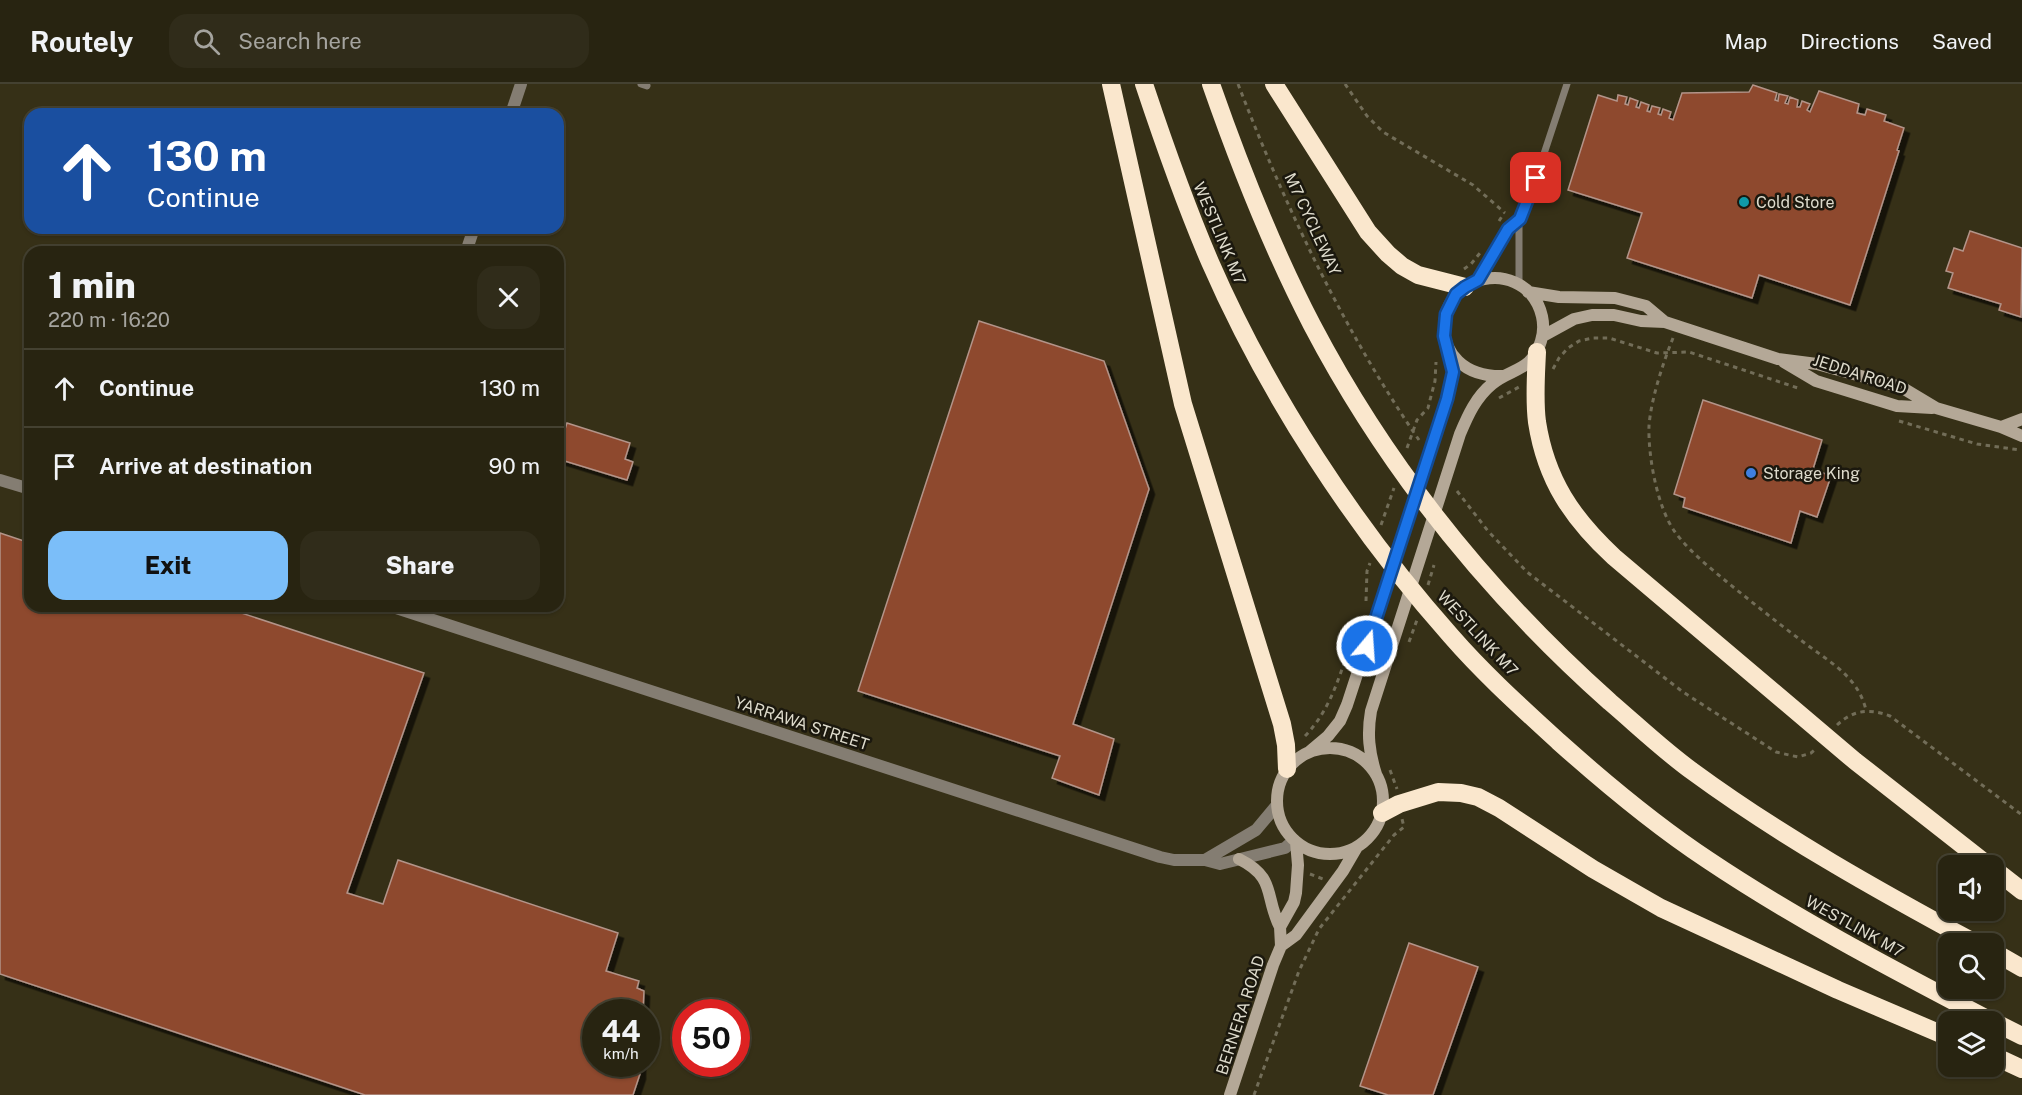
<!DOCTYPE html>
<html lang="en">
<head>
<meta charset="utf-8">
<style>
	body { margin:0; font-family:"Public Sans",sans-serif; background:#302c1a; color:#f1f3f6; height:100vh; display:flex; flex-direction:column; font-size:22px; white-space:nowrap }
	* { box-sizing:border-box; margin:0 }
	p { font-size:20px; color:#a5a49f }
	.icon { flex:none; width:33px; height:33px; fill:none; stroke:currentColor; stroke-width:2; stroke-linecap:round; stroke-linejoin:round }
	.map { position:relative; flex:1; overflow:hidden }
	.panel { position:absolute; left:24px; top:162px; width:540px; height:366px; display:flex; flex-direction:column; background:#282411; border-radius:18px; box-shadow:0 2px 4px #0004,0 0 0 2px #444131 }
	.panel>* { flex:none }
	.guide { position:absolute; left:24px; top:24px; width:540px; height:126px; border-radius:18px; box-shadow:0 2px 4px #0004,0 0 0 2px #444131; background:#1a4fa0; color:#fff; overflow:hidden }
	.buttons { position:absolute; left:1938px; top:771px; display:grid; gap:12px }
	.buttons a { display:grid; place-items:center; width:66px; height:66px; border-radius:12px; background:#282411; box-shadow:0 2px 4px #0004,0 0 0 2px #444131; font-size:30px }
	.speed { position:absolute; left:582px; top:915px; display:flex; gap:12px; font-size:30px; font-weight:700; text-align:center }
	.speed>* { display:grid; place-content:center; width:78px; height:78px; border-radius:50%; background:#282411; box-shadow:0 2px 4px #0004,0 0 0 2px #444131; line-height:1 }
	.speed small { font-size:15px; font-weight:400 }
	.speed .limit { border:9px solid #d22; background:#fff; color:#111 }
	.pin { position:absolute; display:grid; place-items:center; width:51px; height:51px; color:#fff; margin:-26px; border-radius:12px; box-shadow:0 3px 9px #0006 }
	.me { position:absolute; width:66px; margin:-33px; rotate:18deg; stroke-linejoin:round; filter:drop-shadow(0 0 4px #0008) }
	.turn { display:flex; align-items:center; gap:21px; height:126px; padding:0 24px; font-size:27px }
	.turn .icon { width:78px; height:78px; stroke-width:2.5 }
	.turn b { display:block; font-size:42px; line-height:51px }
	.round { display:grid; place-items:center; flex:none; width:63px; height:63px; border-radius:18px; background:#302c1a }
	.overview { display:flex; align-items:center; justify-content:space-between; height:102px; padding:0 24px }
	h1 { font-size:36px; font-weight:800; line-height:45px }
	.primary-button { display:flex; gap:12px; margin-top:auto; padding:12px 24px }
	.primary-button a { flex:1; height:69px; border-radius:18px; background:#7bbef9; color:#111; font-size:24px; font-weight:800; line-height:69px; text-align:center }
	.primary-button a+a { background:#302c1a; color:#f1f3f6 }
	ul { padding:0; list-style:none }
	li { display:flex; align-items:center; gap:18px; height:78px; padding:0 24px; border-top:2px solid #444131 }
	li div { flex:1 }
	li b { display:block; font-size:22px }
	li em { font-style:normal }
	header { display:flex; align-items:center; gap:36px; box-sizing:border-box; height:84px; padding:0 30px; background:#282411; border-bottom:2px solid #444131 }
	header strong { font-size:28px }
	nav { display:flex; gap:33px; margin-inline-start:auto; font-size:21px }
	.search { width:420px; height:54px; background:#302c1a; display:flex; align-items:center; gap:15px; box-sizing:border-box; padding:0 21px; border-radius:18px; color:#a5a49f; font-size:22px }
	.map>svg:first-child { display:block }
	.building { fill:#8e492f; stroke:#b39489; stroke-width:1.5; filter:url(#shadow) }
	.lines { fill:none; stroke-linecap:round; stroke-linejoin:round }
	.path { stroke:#726d58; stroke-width:3; stroke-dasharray:4.5 4.5; stroke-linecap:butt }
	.lane { stroke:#847d72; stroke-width:7 }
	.street { stroke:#847d72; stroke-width:12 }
	.secondary { stroke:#b4a897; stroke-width:12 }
	.highway { stroke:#fae7cd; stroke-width:18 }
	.route-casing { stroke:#114b97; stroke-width:15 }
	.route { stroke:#1a73e8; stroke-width:10 }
	.culture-dot { fill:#0f9aa8; stroke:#1b180e; stroke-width:2 }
	.shop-dot { fill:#3f7fe0; stroke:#1b180e; stroke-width:2 }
	.labels { text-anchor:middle; stroke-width:5; stroke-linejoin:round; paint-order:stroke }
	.poi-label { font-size:16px; fill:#dedbcc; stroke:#1b180e; text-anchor:start }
	.street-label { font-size:16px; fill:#dedbcc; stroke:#1b180e }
</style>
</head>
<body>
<header>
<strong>Routely</strong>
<div class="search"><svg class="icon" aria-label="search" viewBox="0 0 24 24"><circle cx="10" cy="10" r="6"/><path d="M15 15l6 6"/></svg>Search here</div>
<nav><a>Map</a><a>Directions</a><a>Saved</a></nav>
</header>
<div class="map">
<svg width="2022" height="1011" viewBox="0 0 2022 1011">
	<defs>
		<filter id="shadow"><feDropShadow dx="5.5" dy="5.5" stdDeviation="0" flood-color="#0009"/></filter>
	</defs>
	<rect width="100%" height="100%" fill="#363017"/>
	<path class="building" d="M 1753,1 L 1777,9 L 1775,16 L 1778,17 L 1779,10 L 1788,12 L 1785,19 L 1788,20 L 1790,13 L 1798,16 L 1797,23 L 1800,23 L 1802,17 L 1810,20 L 1807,26 L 1810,28 L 1819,7 L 1859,20 L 1857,29 L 1865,31 L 1867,25 L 1886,31 L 1884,37 L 1904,44 L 1897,66 L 1899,67 L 1850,221 L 1759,191 L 1752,214 L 1627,174 L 1642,129 L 1568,106 L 1598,11 L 1617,17 L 1618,11 L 1627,13 L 1625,20 L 1628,21 L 1630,14 L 1638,17 L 1636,23 L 1639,24 L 1641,18 L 1649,21 L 1647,27 L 1650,28 L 1652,22 L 1660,24 L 1658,30 L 1661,31 L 1663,25 L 1671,28 L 1669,34 L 1673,36 L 1682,9 L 1749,8 Z
		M 1970,147 L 2022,164 L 2021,233 L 1999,226 L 2001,220 L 1948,204 L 1953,189 L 1946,187 L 1954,164 L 1963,167 Z
		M 979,237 L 1104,277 L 1149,405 L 1073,640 L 1114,655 L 1099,711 L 1052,694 L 1060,672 L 858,607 Z
		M 1703,316 L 1822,356 L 1813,385 L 1831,392 L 1817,433 L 1800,427 L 1791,459 L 1683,423 L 1685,414 L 1674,410 Z
		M 567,339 L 630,359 L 625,375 L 633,378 L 627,396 L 558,375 L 558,367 Z
		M 0,449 L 30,459 L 30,522 L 220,522 L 424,589 L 347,809 L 383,820 L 398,776 L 618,849 L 606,887 L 639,897 L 637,904 L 644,907 L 643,928 L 596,928 L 596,980 L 640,980 L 640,990 L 633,1011 L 365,1011 L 0,890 Z
		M 1409,859 L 1478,883 L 1433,1011 L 1388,1011 L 1360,1002 Z"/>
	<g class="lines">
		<path class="path" d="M 1238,0 C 1286,124 1344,247 1419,356
			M 1345,0 L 1367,32 L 1383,48 L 1473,101 L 1505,129
			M 1499,137 L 1504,129
			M 1464,185 L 1471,180 L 1480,169
			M 1673,254 C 1663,279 1651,315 1649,342 C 1648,372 1657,423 1675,448 C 1689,467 1709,483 1727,498 C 1753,519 1779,540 1806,560 C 1831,579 1858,593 1866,626
			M 1553,285 L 1559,274 L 1568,264 L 1579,257 L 1593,254 L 1609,254 L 1657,269 L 1689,268 L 1801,305
			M 1499,314 L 1519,303
			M 1899,337 L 1977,360 L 2020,366
			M 1407,364 L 1417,336 L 1428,324 L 1430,316 L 1435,297 L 1436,278
			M 1457,407 L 1488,447 L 1527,488 L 1683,608 L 1776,668 L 1798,673 L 1811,669 L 1817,664
			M 1381,441 L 1394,404
			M 1428,501 L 1434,481
			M 1366,517 L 1367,487 L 1370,479
			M 1409,558 L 1417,536
			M 1837,641 C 1853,626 1869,624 1890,632 L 2022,731
			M 1305,652 C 1330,626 1338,596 1350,562
			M 1390,686 L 1397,705
			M 1310,790 L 1323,795
			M 1254,1011 L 1299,887 L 1319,845 L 1394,751 L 1404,743 L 1402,735"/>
		<path class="lane" d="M 641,0 L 647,2
			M 1478,196 L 1508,145 L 1519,135
			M 1519,201 L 1519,135 L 1536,94 L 1567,0"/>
		<path class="street" d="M 511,30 L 521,0
			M 466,168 L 474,144
			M 0,396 L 30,405
			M 390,522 L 1160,773 L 1174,776 L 1205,776 L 1220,780 L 1285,764 L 1294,756
			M 1205,776 L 1256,746 L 1277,721"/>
		<path class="secondary" d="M 1528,208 L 1559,213 L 1615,214 L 1646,222 L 1665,238
			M 1543,252 L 1574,235 L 1592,231 L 1614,231 L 1641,237 L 1665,238 L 1778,275 L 1817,280 L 1901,303 L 1936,324 L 2001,343 L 2022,352
			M 1784,278 L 1816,297 L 1897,322 L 1932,324
			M 2001,343 L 2022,335
			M1277 717a53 53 0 1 1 106 0a53 53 0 1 1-106 0Z
			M 1309,668 L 1328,652 L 1340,637 L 1347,621 L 1447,315 L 1453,288 L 1449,268
			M 1376,690 C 1369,668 1367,650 1371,627 L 1460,350 C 1468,331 1476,313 1492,300 C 1511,284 1532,288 1541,257 C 1546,241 1542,223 1531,210 C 1522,200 1508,194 1495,194 C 1429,195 1423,293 1502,292
			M 1239,775 C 1277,794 1264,812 1280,843
			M 1281,862 L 1296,851 L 1343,787 L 1357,763
			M 1230,1011 L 1273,881 L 1281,862 L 1280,843 L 1294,818 L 1296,809 L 1298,781 L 1296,758"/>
		<path class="highway" d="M 1111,0 L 1183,320 L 1282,640 L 1286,661 L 1287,685
			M 1144,0 C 1164,60 1185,120 1210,178 C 1268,311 1355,444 1451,552 C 1484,590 1522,624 1559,658 C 1606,700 1655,741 1708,776 C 1799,837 1896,887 1993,938
			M 1211,0 C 1240,83 1272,164 1312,241 C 1387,384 1490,511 1610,618 C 1637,641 1663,666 1692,687 C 1782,753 1879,807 1977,860
			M 1274,0 L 1368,148 L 1388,170 L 1402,182 L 1418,191 L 1465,203
			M 1537,268 C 1536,291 1534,315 1537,338 C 1546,396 1572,434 1614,473 L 1855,677 L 1989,782
			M 1382,729 L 1399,720 L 1438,708 L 1461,709 L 1478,713 L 1499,724 L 1593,785 L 1661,824 L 1838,906 L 1948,953
			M 1994,785 L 2022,807
			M 1994,868 L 2022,884
			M 1994,938 L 2022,952
			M 1994,972 L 2022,985"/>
	</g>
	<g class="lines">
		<defs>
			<path id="route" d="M 1367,562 L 1447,315 L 1453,288 L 1444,252 L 1446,230 L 1456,210 L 1465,203 L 1478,196 L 1508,145 L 1520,135 L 1536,94"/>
		</defs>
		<use href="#route" class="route-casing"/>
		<use href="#route" class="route"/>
	</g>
	<circle class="culture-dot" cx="1744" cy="118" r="6"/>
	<circle class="shop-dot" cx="1751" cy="389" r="6"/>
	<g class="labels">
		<g class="poi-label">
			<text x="1756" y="124">Cold Store</text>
			<text x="1763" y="395">Storage King</text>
		</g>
		<g class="street-label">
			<text transform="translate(1313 140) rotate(65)" y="6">M7 CYCLEWAY</text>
			<text transform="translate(1220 149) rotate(67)" y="6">WESTLINK M7</text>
			<text transform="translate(1860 290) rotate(18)" y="6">JEDDA ROAD</text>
			<text transform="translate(1478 549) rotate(47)" y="6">WESTLINK M7</text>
			<text transform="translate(802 639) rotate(18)" y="6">YARRAWA STREET</text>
			<text transform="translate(1855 842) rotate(29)" y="6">WESTLINK M7</text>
			<text transform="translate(1240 931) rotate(-72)" y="6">BERNERA ROAD</text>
		</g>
	</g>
</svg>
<div class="buttons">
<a><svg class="icon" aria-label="sound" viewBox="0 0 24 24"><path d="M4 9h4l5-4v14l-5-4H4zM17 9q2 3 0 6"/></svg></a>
<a><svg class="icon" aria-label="search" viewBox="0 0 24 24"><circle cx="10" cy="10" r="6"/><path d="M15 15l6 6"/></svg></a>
<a><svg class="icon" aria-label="layers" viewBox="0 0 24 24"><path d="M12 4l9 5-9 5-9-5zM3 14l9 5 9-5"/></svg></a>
</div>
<div class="speed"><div>44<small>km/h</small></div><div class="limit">50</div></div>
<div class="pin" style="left:1536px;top:94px;background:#d93025"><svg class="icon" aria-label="arrive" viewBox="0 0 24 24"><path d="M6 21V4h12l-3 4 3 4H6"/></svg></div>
<svg class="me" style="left:1367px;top:562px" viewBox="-20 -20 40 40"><circle r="17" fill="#1a73e8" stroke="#fff" stroke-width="3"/><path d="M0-11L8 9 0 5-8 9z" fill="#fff"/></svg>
<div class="guide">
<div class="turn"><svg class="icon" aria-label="ahead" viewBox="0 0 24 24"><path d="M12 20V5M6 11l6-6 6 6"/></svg><div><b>130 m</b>Continue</div></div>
</div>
<section class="panel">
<div class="overview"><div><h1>1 min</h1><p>220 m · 16:20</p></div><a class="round"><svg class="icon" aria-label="close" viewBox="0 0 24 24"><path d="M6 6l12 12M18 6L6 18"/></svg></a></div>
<ul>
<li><svg class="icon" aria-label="ahead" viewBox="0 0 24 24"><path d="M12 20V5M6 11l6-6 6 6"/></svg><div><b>Continue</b></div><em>130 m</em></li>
<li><svg class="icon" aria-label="arrive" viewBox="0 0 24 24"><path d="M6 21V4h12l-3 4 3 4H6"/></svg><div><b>Arrive at destination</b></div><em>90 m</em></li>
</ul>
<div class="primary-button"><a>Exit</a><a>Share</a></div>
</section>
</div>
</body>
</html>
